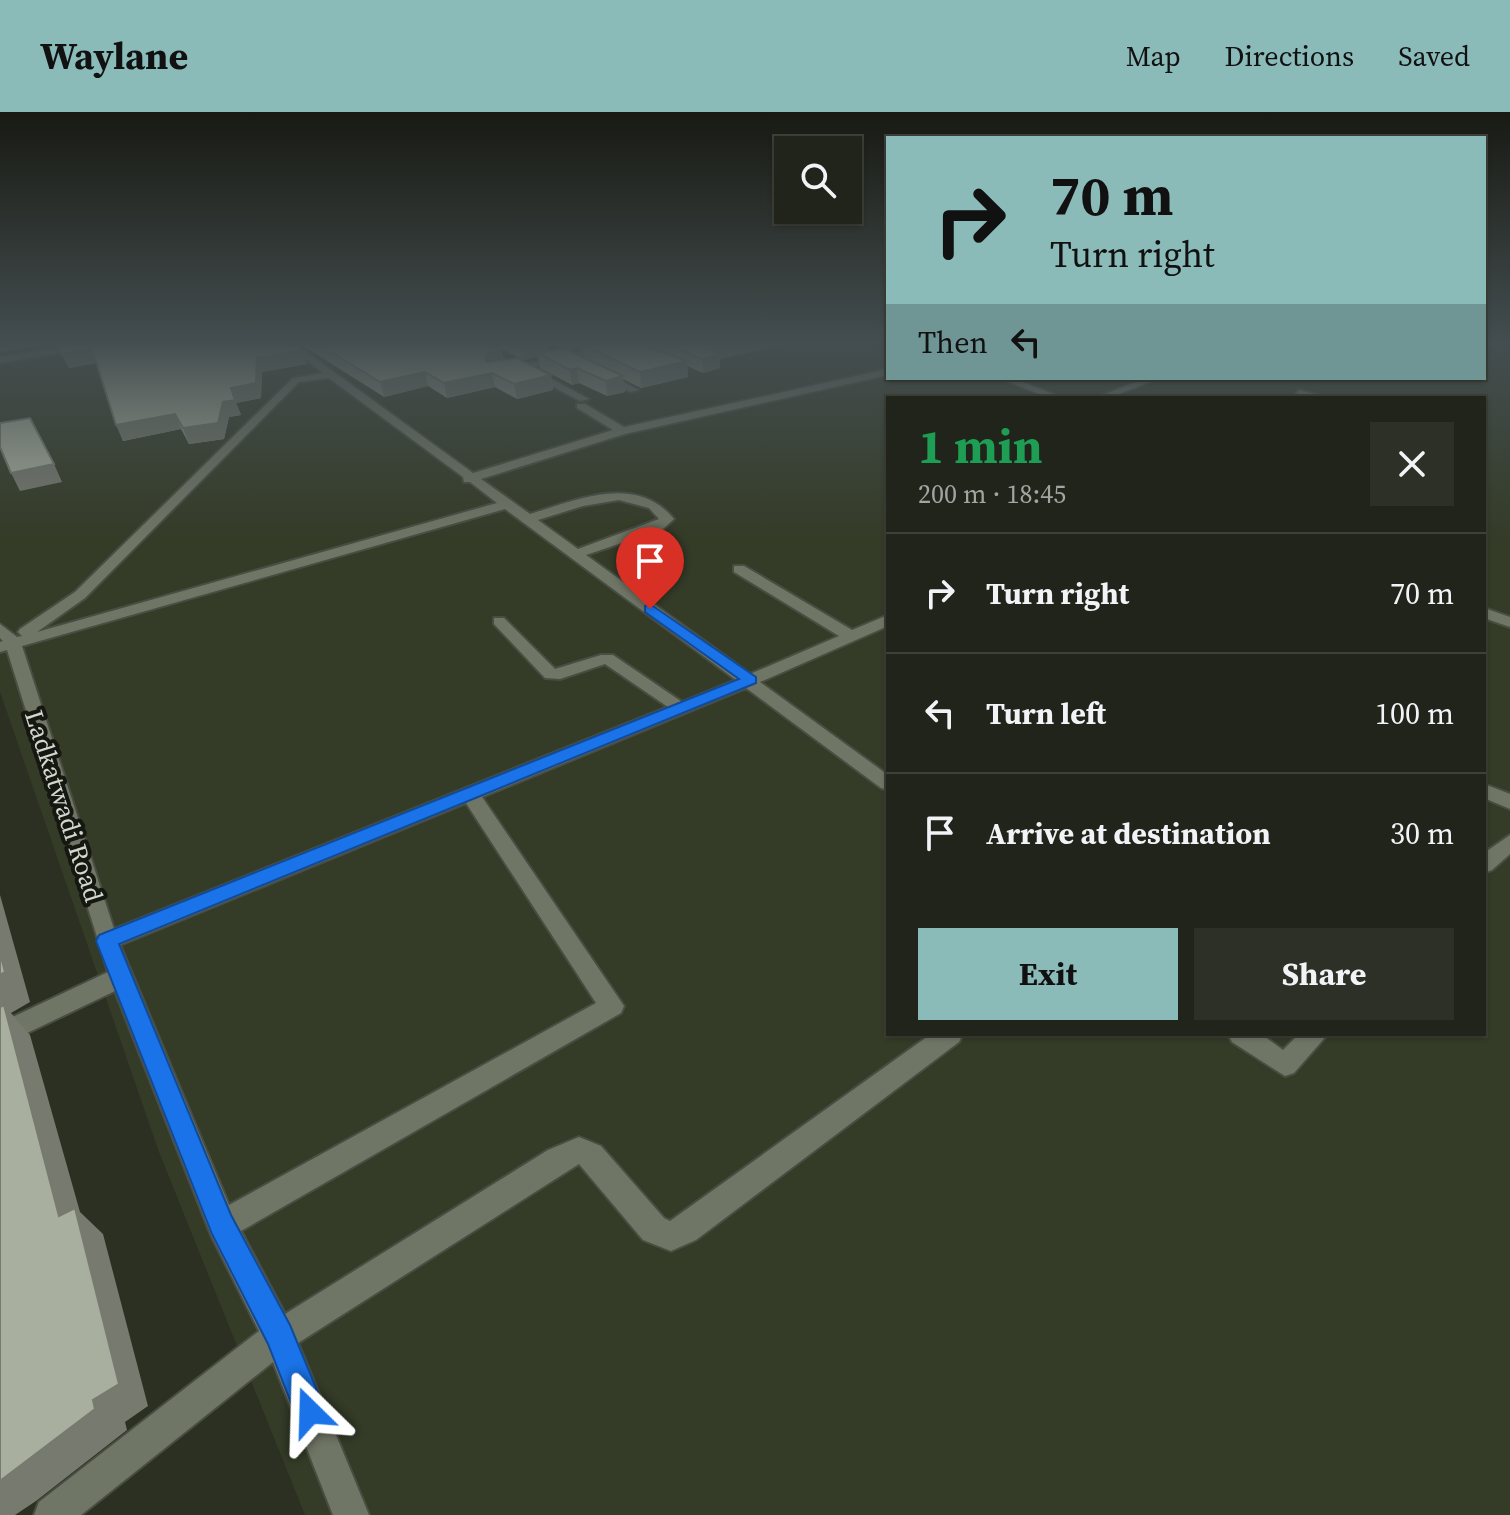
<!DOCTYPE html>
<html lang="en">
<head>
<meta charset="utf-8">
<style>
	body { margin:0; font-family:"Source Serif 4",serif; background:#2d3027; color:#f1f3f6; height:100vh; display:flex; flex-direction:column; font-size:30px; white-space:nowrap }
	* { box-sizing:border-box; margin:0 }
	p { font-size:26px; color:#a2a4a2 }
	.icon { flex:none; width:44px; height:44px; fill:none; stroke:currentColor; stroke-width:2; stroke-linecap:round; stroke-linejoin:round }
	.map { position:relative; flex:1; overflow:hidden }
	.drawer { position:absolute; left:886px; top:284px; width:600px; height:640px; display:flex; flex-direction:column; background:#20241a; border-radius:0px; box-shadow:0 2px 6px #0004,0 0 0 2px #3d4139 }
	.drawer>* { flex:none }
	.hud { position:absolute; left:886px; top:24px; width:600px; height:244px; border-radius:0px; box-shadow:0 2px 6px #0004,0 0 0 2px #3d4139; background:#8bbbb9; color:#111; overflow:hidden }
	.tools { position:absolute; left:774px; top:24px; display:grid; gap:16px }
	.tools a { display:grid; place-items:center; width:88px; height:88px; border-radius:0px; background:#20241a; box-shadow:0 2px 6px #0004,0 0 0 2px #3d4139; font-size:40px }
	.pin { position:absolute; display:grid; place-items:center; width:68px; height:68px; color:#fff; margin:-82px -34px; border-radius:50% 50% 50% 0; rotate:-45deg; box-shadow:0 0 8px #0007 }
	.pin .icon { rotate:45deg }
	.me { position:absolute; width:88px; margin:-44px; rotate:338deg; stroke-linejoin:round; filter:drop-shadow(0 0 6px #0008) }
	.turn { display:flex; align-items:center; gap:28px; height:168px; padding:0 32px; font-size:36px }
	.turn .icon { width:104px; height:104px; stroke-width:2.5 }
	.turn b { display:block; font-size:56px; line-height:68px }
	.then { display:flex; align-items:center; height:76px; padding:0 32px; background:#0003; gap:16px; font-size:30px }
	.round { display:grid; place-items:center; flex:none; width:84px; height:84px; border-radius:0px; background:#2d3027 }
	.headline { display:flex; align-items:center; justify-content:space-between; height:136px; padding:0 32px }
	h1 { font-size:48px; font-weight:700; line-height:60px; color:#1e9e55 }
	.primary-button { display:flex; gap:16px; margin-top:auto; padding:16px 32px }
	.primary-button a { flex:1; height:92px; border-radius:0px; background:#8bbbb9; color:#111; font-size:32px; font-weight:700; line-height:92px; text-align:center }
	.primary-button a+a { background:#2d3027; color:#f1f3f6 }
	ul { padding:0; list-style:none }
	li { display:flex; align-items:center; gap:24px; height:120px; padding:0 32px; border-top:2px solid #3d4139 }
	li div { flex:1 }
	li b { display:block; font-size:30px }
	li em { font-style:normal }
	header { display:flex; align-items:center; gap:48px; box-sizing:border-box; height:112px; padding:0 40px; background:#8bbbb9; color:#111 }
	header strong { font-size:38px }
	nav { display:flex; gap:44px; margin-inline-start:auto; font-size:28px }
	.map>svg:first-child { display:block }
	.built { fill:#343b27; fill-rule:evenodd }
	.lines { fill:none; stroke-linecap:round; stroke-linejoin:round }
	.service-casing { stroke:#494d42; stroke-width:4 }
	.minor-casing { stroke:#494d42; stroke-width:4 }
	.service { fill:#707666; fill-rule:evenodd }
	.minor { fill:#707666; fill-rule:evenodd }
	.wall { fill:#909688; fill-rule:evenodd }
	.shaded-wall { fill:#767a6f }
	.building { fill:#a8af9e; stroke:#767a6f; stroke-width:2 }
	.route { fill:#1a73e8; stroke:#114b97; stroke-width:2 }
	.labels { text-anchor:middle; stroke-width:8; stroke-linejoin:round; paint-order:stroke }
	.near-street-label { font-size:26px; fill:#d3d7ce; stroke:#151711 }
</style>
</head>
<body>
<header>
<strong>Waylane</strong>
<nav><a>Map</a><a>Directions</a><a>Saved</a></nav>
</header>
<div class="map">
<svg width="1510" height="1403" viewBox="0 0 1510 1403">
	<rect width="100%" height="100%" fill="#2b3023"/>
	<path class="built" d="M 0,231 L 888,231 L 888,266 L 1484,266 L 1484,231 L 1510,231 L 1510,1403 L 305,1403 L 159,1040 L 0,580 ZM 888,286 L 1484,286 L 1484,922 L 888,922 Z"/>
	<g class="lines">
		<defs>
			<path id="service" d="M 610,233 L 613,238 L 504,261 L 499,258 Z
				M 527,257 L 533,257 L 589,287 L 580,289 L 527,261 Z
				M 599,260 L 605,260 L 639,278 L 630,280 L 599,264 Z
				M 1146,266 L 1160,266 L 1109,286 L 1095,286 Z"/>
			<path id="minor" d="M 90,231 L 115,231 L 0,251 L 0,245 Z
				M 284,231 L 294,231 L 473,361 L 613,318 L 577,296 L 577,292 L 585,292 L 624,315 L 888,257 L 888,263 L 625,322 L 481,367 L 530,402 C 577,388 636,361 674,407 L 663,417 L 586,443 L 750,562 L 839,524 L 734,460 L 734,454 L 744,454 L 852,518 L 888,503 L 888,514 L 760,570 L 888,663 L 888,678 L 881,676 L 746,576 L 482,685 L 624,894 L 621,901 L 241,1119 L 285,1202 L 548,1038 L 579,1025 L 601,1034 L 664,1106 L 670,1109 L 931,922 L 963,922 L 959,930 L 696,1128 L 671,1139 L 643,1128 L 579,1052 L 298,1231 L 369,1403 L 333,1403 L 273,1250 L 81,1403 L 34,1403 L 39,1390 L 259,1219 L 211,1123 L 115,879 L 0,934 L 0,911 L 108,860 L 7,538 L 0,540 L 0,530 L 3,529 L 0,526 L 0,512 L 17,525 L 22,524 L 18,520 L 20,517 L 75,480 L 293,266 L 323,261 ZM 329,266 L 463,365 L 464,370 L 470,370 L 497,391 L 37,520 L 85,486 L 299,270 ZM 619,388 L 649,396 L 659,407 L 578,437 L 538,408 L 583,394 ZM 505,397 L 736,568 L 682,590 L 613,543 L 601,543 L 555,557 L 504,506 L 494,506 L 494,512 L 545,566 L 560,567 L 605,552 L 668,595 L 114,817 L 22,534 ZM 466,691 L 596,891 L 229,1093 L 120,833 Z
				M 999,266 L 1013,266 L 1063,286 L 1049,286 Z
				M 1299,278 L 1322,284 L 1323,286 L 1295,283 Z
				M 1484,496 L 1510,505 L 1510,515 L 1484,506 Z
				M 1484,672 L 1510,682 L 1510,697 L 1484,686 Z
				M 1510,723 L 1510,742 L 1492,758 L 1484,761 L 1484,741 Z
				M 1228,922 L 1261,922 L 1283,938 L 1299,922 L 1328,922 L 1294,961 L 1285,964 L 1232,930 Z"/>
		</defs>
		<use href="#service" class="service-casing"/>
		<use href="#minor" class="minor-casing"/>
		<use href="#service" class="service"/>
		<use href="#minor" class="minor"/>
	</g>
	<path class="wall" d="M 56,232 L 307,252 L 262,260 L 261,286 L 236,291 L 241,303 L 229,305 L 224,327 L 189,332 L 181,317 L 123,329 L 96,251 L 69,256 Z
		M 300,232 L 490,232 L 504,248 L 551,263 L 553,278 L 517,287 L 495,275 L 447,286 L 428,274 L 384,285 Z
		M 492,232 L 547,232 L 548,239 L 563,236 L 553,232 L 785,232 L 720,247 L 720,256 L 703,261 L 687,254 L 688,265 L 641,276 L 623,267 L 625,280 L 607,284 L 579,271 L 572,273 L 540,256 L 538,245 L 523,248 ZM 583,236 L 584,246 L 568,239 L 570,238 Z"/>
	<path class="shaded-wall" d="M 0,232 L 52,232 L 0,240 Z
		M 532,232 L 547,232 L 548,243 L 538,241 L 538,245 L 523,248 L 521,234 Z
		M 567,232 L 612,232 L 583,233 L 583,236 L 567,239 Z
		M 728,232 L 785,232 L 720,247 L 720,256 L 703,261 L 702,247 L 706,237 Z
		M 92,237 L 98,251 L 69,256 L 62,242 Z
		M 303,238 L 307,252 L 262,260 L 261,286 L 236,291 L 241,303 L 229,305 L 224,327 L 189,332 L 183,316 L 223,290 L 231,276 L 257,246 Z
		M 502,238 L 505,252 L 492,261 L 495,275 L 447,286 L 444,271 L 486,242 Z
		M 687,249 L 688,265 L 641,276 L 640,260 Z
		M 577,256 L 579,271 L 572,273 L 570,258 Z
		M 425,260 L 428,274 L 384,285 L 380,270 Z
		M 551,263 L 553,278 L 517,287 L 514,272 Z
		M 623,264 L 625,280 L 607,284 L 606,269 Z
		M 175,302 L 181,317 L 123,329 L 116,313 Z
		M 54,352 L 62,370 L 20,379 L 11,361 Z
		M 0,783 L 30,890 L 11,901 L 30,923 L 80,1100 L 103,1122 L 148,1294 L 125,1310 L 127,1318 L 36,1389 L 15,1403 L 0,1403 L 0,1369 L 59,1104 L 0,908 Z"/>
	<path class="building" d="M 56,232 L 293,232 L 303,238 L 257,246 L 256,271 L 231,276 L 235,288 L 223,290 L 218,311 L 183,316 L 175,302 L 116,313 L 92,237 L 62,242 Z
		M 318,232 L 490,232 L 502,238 L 486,242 L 486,250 L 517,246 L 551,263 L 514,272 L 492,261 L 444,271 L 425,260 L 380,270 Z
		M 516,232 L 534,232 L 521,234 Z
		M 588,232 L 641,232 L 687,249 L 640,260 L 583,233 Z
		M 668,232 L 728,232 L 706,237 L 720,242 L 702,247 Z
		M 563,236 L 623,264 L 606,269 L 577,256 L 570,258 L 538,241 Z
		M 30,306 L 54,352 L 11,361 L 0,335 L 0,311 Z
		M 0,841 L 5,860 L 0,863 Z
		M 4,893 L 59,1104 L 75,1096 L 119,1272 L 93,1288 L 95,1297 L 0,1369 L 0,895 Z"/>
	<linearGradient id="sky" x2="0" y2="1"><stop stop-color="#181a13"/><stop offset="0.54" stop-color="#444e50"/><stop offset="1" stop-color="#444e50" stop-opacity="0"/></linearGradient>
	<rect width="1510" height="428" fill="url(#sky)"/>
	<path class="route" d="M 650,492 L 756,565 L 756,571 L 119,832 L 231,1103 L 290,1213 L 326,1300 L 321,1311 L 310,1316 L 299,1311 L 268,1232 L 212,1122 L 96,829 L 99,823 L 739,567 L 645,500 L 645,494 Z"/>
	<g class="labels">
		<g class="near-street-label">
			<text transform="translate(64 694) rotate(72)" y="9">Ladkatwadi Road</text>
		</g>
	</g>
</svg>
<div class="tools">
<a><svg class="icon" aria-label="search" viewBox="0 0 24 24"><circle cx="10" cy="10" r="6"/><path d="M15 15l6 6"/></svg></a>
</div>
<div class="pin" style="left:650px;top:497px;background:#d93025"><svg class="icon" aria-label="arrive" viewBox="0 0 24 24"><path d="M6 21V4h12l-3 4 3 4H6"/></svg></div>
<svg class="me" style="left:310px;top:1300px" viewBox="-20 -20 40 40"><path d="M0-17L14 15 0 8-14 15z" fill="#1a73e8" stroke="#fff" stroke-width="4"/></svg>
<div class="hud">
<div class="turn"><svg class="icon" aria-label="right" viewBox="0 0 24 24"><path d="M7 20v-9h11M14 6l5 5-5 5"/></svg><div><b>70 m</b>Turn right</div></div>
<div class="then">Then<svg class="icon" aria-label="left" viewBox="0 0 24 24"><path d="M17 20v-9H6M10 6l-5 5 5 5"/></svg></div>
</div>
<section class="drawer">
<div class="headline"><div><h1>1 min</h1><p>200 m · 18:45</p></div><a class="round"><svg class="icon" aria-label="close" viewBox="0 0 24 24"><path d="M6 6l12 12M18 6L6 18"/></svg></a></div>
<ul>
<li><svg class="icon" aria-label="right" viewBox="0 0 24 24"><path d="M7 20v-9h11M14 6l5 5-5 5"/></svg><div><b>Turn right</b></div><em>70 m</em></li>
<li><svg class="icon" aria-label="left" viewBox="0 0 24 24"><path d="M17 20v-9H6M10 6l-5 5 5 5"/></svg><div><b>Turn left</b></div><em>100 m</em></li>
<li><svg class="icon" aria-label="arrive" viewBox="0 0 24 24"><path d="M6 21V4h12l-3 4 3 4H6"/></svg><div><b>Arrive at destination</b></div><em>30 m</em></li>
</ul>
<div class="primary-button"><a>Exit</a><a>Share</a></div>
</section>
</div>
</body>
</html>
